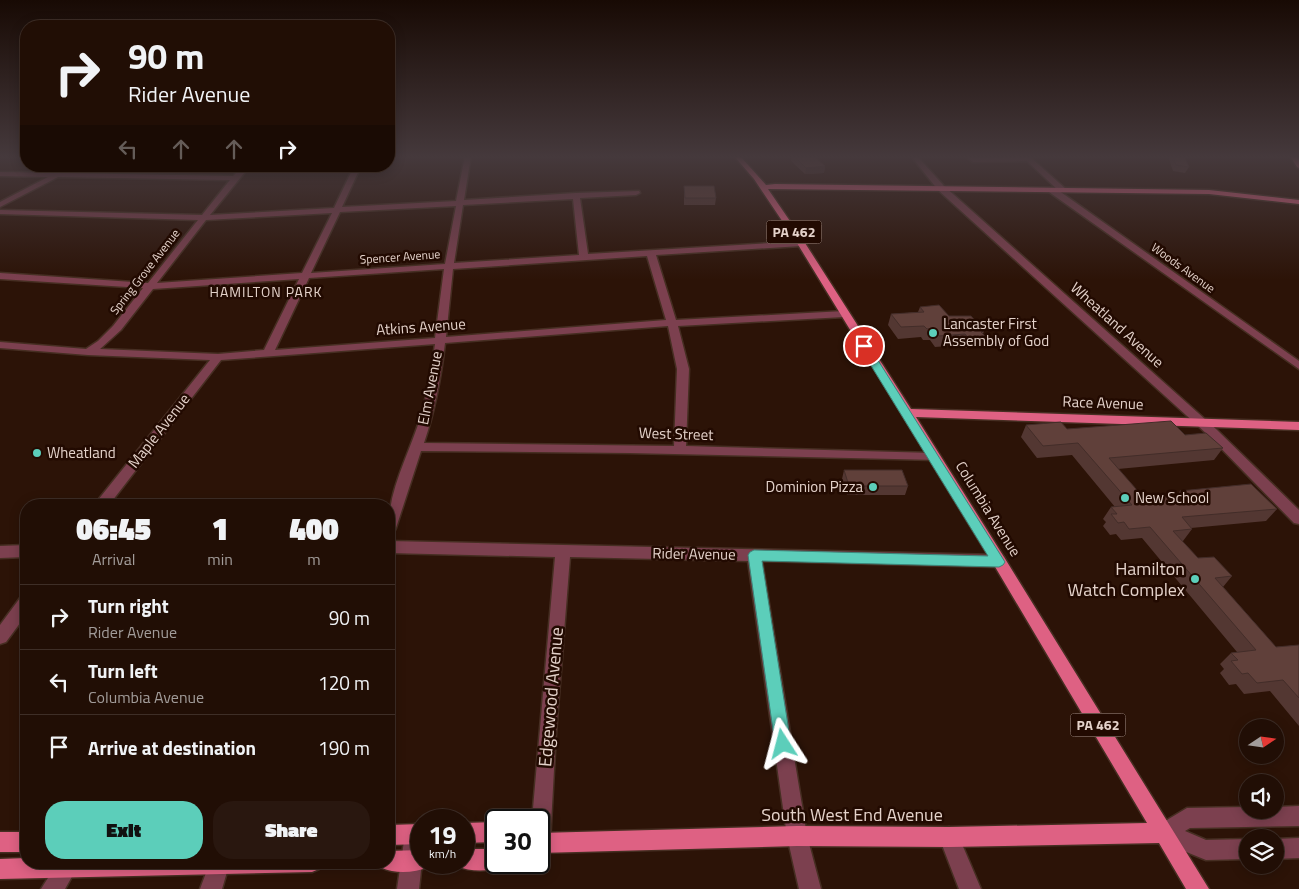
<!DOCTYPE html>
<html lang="en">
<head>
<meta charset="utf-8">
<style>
	body { margin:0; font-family:"Titillium Web",sans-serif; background:#29170f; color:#f1f3f6; height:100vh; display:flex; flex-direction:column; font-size:19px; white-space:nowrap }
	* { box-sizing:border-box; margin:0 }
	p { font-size:16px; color:#a29c9a }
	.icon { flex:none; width:28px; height:28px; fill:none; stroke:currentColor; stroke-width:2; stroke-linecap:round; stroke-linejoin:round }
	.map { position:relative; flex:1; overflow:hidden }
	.panel { position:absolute; left:20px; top:499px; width:375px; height:370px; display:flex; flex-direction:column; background:#210e05; border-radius:20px; box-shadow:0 2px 12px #0003,0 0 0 1px #3e2e27 }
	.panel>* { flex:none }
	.banner { position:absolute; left:20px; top:20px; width:375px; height:152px; border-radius:20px; box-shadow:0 2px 12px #0003,0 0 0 1px #3e2e27; background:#210e05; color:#f1f3f6; overflow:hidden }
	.needle { width:32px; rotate:77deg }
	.fabs { position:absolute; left:1239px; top:719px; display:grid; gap:10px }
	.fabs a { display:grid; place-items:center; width:45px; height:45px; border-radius:50%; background:#210e05; box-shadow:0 2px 12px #0003,0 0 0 1px #3e2e27; font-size:25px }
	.speed { position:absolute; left:410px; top:809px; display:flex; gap:10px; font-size:25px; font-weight:700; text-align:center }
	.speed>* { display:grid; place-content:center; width:65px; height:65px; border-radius:50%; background:#210e05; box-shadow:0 2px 12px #0003,0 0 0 1px #3e2e27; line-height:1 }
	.speed small { font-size:12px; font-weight:400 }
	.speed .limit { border:2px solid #111; border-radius:8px; background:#fff; color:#111 }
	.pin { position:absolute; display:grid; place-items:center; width:42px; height:42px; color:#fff; margin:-21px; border:2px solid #fff; border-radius:50%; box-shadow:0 1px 5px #0007 }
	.me { position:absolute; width:55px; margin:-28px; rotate:351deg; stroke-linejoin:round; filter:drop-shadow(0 0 4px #0008) }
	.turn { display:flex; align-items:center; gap:18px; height:105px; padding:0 25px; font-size:22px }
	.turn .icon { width:65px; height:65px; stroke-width:2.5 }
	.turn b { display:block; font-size:35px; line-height:42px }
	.lanes { display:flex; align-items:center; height:48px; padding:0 25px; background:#0003; justify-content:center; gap:25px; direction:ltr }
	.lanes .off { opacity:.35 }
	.eta { display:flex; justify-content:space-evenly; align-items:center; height:85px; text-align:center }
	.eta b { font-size:30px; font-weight:800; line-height:35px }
	.primary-button { display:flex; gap:10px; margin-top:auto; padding:10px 25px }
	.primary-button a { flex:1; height:58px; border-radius:20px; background:#5cceba; color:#111; font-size:20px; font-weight:800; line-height:58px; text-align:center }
	.primary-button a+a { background:#29170f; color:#f1f3f6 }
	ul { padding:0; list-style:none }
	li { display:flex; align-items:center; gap:15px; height:65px; padding:0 25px; border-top:1px solid #3e2e27 }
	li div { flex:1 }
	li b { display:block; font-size:19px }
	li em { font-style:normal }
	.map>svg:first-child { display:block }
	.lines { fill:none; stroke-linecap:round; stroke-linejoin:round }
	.minor-casing { stroke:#462e22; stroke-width:3 }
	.major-casing { stroke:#462e22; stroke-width:3 }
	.minor { fill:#7c404f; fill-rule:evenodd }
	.major { fill:#de6183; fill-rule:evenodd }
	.wall { fill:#533732 }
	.shaded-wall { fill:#432d29 }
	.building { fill:#60403a; stroke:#432d29 }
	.route { fill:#5cceba; stroke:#3c8679 }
	.poi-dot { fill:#5cceba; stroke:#220a01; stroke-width:2 }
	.labels { text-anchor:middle; stroke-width:5; stroke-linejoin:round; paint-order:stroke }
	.far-street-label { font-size:12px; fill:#e4d2ca; stroke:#220a01 }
	.shield { fill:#220a01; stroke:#aa968e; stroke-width:1 }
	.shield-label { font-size:14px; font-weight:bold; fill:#e4d2ca }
	.far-neighbourhood-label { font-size:14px; letter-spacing:1px; fill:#e4d2ca; stroke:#220a01 }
	.poi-label { font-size:15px; fill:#e4d2ca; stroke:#220a01; text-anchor:start }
	.street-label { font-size:15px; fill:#e4d2ca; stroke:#220a01 }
	.near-poi-label { font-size:18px; fill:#e4d2ca; stroke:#220a01; text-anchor:end }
	.near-street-label { font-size:18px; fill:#e4d2ca; stroke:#220a01 }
</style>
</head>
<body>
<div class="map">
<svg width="1299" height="889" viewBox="0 0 1299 889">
	<rect width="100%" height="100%" fill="#2c1307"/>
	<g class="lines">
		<defs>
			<path id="minor" d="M 465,156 L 471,156 L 464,200 L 576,193 L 639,191 L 640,193 L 636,195 L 580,198 L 588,254 L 804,241 L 805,243 L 801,246 L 656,255 L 676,320 L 844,311 L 849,314 L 844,317 L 678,326 L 689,369 L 686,446 L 933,453 L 939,457 L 938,460 L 629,453 L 421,451 L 396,528 L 394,532 L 389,533 C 386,491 411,452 422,412 C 428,390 432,367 435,344 L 221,360 L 109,505 L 94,505 L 210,360 L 88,355 L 0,348 L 0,342 L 86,349 L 98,341 L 113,326 L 143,288 L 0,279 L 0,273 L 148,283 L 198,220 L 0,214 L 0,210 L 202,215 L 230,180 L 58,177 L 0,207 L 0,202 L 48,177 L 0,176 L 0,172 L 233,176 L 243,166 L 252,166 L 245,172 L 210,215 L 334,208 L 354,166 L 361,166 L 342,207 L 456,201 ZM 573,199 L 579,255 L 454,263 L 463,205 ZM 456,206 L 445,264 L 311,273 L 340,212 ZM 332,213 L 302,273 L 157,283 L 206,220 ZM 647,256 L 666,320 L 446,337 L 453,269 ZM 444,269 L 435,338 L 275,350 L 309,278 ZM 299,279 L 264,350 L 218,354 L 100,349 L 121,330 L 153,289 ZM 668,326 L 677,369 L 674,446 L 424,443 C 435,410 441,378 445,343 Z
				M 911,156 L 917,156 L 944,186 L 1216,429 L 1299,510 L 1299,524 L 1294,523 L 1208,435 L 938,190 Z
				M 965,156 L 972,156 L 975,158 L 1029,156 L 1067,190 L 1060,192 L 1027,161 L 973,162 Z
				M 1049,188 L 1055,188 L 1299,361 L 1299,369 L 1049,192 Z
				M 389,541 L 999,555 L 1004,557 L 1006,561 L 1004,565 L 999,567 L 762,561 L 807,836 L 821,889 L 799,889 L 787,836 L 748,561 L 570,557 L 556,733 L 550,843 L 547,850 L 540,853 L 539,820 L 532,820 L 555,557 L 389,553 Z
				M 26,545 L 26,557 L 0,558 L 0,546 Z
				M 26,597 L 26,615 L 6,642 L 0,644 L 0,625 L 20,598 Z
				M 1299,806 L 1299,826 L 1190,828 L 1185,831 L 1206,840 L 1248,839 L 1248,859 L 1206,860 L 1157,840 L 1154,833 L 1157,826 L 1187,808 L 1248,807 L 1248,810 L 1275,810 L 1275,807 Z
				M 415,824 L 421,827 L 422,862 L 419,889 L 397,889 L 405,834 L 408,827 Z
				M 949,827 L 956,830 L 981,889 L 959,889 L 939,837 L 942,830 Z
				M 1299,838 L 1299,858 L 1275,859 L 1275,839 Z
				M 58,862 L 79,864 L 65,889 L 41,889 Z
				M 210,862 L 228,862 L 229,865 L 222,889 L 200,889 Z"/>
			<path id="major" d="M 734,156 L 740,156 L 766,185 L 775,184 L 1209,190 L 1299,200 L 1299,204 L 1209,194 L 768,189 L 805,243 L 911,409 L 1299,422 L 1299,430 L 916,417 L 1004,557 L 1209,889 L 1186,889 L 1159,843 L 949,847 L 797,846 L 539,853 L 539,833 L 797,826 L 949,827 L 1147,823 L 994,565 L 797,243 L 754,179 Z
				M 1290,156 L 1296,156 L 1299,160 L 1299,168 L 1297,167 Z
				M 496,822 L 496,842 L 464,843 L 464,823 Z
				M 421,824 L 421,844 L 389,845 L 389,825 Z
				M 0,832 L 26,832 L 26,852 L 0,852 Z
				M 464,849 L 496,849 L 496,862 L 505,862 L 503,866 C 490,872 470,872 457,866 L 455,862 L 464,862 Z
				M 421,850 L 421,862 L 430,862 L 428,867 C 415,873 395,874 382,868 L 379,862 L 389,862 L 389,851 Z
				M 26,858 L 26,862 L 322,862 L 319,869 L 312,872 L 0,879 L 0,859 Z"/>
		</defs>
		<use href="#minor" class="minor-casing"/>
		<use href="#major" class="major-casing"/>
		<use href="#minor" class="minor"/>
		<use href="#major" class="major"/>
	</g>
	<path class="wall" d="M 792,156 L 809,156 L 825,166 L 824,173 L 805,174 L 791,161 Z
		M 1168,156 L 1184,156 L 1189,167 L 1185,173 L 1173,171 Z
		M 684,186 L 716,198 L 715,205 L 684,205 Z
		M 920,307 L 949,316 L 984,331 L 983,334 L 985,336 L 980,347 L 964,348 L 961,345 L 935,347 L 930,340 L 923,340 L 921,337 L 898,339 L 888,325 L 891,314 L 918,312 Z
		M 1026,425 L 1067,429 L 1185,435 L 1223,448 L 1214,460 L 1118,469 L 1143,497 L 1178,494 L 1180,491 L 1277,509 L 1266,521 L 1191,528 L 1192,529 L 1183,541 L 1182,541 L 1198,558 L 1232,576 L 1223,587 L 1276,647 L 1299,645 L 1299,726 L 1270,691 L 1244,694 L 1236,684 L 1229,685 L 1220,673 L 1224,669 L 1220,664 L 1231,653 L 1237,652 L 1142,538 L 1121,540 L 1116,534 L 1110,535 L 1103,526 L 1106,522 L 1103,519 L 1111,507 L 1115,507 L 1072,455 L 1037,458 L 1021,437 Z
		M 844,470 L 908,486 L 905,495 L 847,495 L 842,479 Z"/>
	<path class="shaded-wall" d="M 825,166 L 824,173 L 805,174 L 806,168 Z"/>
	<path class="building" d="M 794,156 L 814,156 L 825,166 L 806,168 Z
		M 1173,156 L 1184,156 L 1189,167 L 1176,165 Z
		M 684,186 L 714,186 L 716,198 L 685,198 Z
		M 939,305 L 949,316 L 971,316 L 984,331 L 981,332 L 985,336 L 968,337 L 965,334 L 939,336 L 933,328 L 927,329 L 924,326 L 901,327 L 891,314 L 924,312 L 920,307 Z
		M 1171,421 L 1185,435 L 1206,433 L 1223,448 L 1109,458 L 1143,497 L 1183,493 L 1180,491 L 1251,484 L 1277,509 L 1182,517 L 1192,529 L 1173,531 L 1198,558 L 1214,557 L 1232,576 L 1215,578 L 1276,647 L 1299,645 L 1299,698 L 1283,680 L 1257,683 L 1248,673 L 1242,674 L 1231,661 L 1238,660 L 1231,653 L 1256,650 L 1150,527 L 1129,529 L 1124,522 L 1118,523 L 1111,514 L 1117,514 L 1111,507 L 1132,505 L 1078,443 L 1043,446 L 1026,425 L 1061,422 L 1067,429 Z
		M 844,470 L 902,470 L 908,486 L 849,486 Z"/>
	<linearGradient id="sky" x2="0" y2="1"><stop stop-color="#180a04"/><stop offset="0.56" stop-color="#45393c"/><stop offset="1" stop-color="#45393c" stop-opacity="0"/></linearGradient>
	<rect width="1299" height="280" fill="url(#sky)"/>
	<path class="route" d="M 864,343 L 869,346 L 1005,562 L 1003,565 L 999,567 L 762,561 L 791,744 L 789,750 L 783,753 L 777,750 L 775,744 L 748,555 L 750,552 L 754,550 L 988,556 L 859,346 Z"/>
	<g class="poi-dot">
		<circle cx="933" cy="333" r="5"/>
		<circle cx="37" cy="453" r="5"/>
		<circle cx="873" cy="487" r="5"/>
		<circle cx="1125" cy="498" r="5"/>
		<circle cx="1195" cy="579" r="5"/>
	</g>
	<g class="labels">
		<g class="far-street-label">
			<text transform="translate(400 257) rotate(-4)" y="4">Spencer Avenue</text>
			<text transform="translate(1183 268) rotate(36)" y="4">Woods Avenue</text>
			<text transform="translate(145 272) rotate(-52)" y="4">Spring Grove Avenue</text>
		</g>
		<g class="shield">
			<rect x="766.5" y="220.5" width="55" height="23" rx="4"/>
			<rect x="1070.5" y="713.5" width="55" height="23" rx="4"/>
		</g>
		<g class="shield-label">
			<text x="794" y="237">PA 462</text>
			<text x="1098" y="730">PA 462</text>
		</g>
		<g class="far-neighbourhood-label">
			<text x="266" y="297">HAMILTON PARK</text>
		</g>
		<g class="poi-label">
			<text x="943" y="329">Lancaster First<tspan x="943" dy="17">Assembly of God</tspan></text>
			<text x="47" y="458">Wheatland</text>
			<text x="863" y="492" text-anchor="end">Dominion Pizza</text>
			<text x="1135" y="503">New School</text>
		</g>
		<g class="street-label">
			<text transform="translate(1117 325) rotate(42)" y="5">Wheatland Avenue</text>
			<text transform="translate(421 327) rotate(-4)" y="5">Atkins Avenue</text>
			<text transform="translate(430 388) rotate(-79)" y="5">Elm Avenue</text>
			<text transform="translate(1103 403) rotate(2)" y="5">Race Avenue</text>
			<text transform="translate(159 431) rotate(-52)" y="5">Maple Avenue</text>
			<text transform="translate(676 434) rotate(2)" y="5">West Street</text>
			<text transform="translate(988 509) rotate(58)" y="5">Columbia Avenue</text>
			<text transform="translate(694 554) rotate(1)" y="5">Rider Avenue</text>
		</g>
		<g class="near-poi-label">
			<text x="1185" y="575">Hamilton<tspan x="1185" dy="21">Watch Complex</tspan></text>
		</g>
		<g class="near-street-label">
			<text transform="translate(551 697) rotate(-85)" y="6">Edgewood Avenue</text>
			<text x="852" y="821">South West End Avenue</text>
		</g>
	</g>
</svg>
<div class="fabs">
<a><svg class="needle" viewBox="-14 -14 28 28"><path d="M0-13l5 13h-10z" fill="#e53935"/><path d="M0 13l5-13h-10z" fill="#a29c9a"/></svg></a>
<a><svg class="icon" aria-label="sound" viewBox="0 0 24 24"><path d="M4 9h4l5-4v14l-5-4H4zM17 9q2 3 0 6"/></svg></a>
<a><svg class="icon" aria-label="layers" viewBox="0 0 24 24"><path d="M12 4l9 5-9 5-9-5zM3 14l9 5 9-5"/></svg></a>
</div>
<div class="speed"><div>19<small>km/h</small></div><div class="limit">30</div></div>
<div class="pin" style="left:864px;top:346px;background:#d93025"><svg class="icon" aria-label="arrive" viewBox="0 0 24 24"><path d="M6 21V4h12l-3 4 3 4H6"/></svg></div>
<svg class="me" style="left:783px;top:744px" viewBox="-20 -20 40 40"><path d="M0-17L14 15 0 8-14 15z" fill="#5cceba" stroke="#fff" stroke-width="4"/></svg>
<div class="banner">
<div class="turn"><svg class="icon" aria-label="right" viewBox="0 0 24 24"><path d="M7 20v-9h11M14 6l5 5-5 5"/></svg><div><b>90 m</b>Rider Avenue</div></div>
<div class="lanes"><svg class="icon off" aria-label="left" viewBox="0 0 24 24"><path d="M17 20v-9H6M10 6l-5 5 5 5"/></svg><svg class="icon off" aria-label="ahead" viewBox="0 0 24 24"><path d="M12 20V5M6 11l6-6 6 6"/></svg><svg class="icon off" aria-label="ahead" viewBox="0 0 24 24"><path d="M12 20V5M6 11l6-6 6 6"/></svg><svg class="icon" aria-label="right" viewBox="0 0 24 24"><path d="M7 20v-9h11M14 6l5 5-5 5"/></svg></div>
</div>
<section class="panel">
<div class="eta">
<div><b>06:45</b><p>Arrival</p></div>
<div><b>1</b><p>min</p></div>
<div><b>400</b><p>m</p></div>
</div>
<ul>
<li><svg class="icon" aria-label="right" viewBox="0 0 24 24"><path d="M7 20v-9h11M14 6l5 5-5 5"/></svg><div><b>Turn right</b><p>Rider Avenue</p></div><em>90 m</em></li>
<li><svg class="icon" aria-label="left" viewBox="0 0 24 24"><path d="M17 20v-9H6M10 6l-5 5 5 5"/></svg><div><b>Turn left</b><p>Columbia Avenue</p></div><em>120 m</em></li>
<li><svg class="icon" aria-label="arrive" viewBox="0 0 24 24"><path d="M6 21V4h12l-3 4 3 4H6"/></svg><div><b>Arrive at destination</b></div><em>190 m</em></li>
</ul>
<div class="primary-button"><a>Exit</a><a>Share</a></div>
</section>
</div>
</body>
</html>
